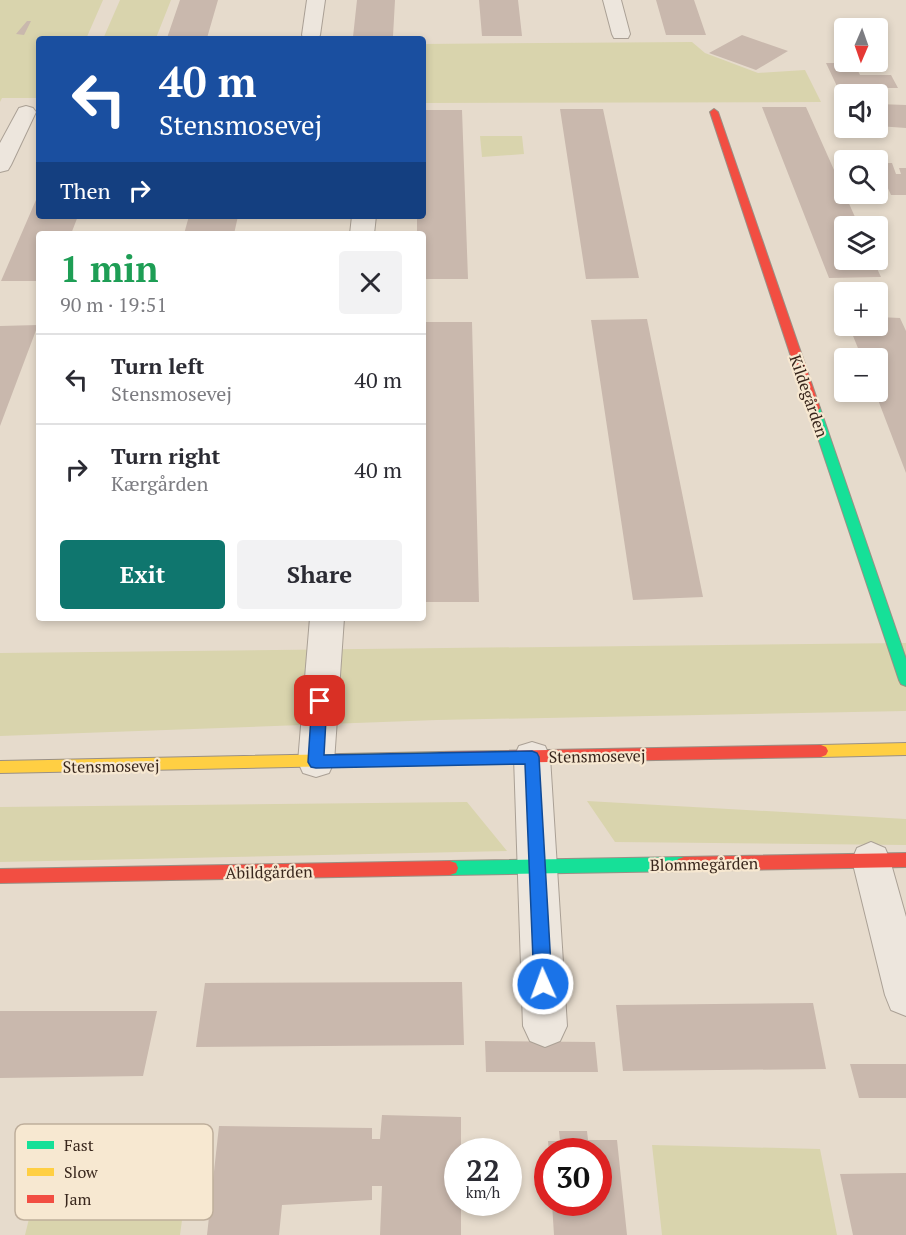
<!DOCTYPE html>
<html lang="en">
<head>
<meta charset="utf-8">
<style>
	body { margin:0; font-family:"PT Serif",serif; background:#f2f2f3; color:#2b2b33; height:100vh; display:flex; flex-direction:column; font-size:22px; white-space:nowrap }
	* { box-sizing:border-box; margin:0 }
	p { font-size:20px; color:#7c7c81 }
	.icon { flex:none; width:33px; height:33px; fill:none; stroke:currentColor; stroke-width:2; stroke-linecap:round; stroke-linejoin:round }
	.map { position:relative; flex:1; overflow:hidden }
	.drawer { position:absolute; left:36px; top:231px; width:390px; height:390px; display:flex; flex-direction:column; background:#fff; border-radius:6px; box-shadow:0 3px 9px #0003 }
	.drawer>* { flex:none }
	.guide { position:absolute; left:36px; top:36px; width:390px; height:183px; border-radius:6px; box-shadow:0 3px 9px #0003; background:#1a4fa0; color:#fff; overflow:hidden }
	.needle { width:39px; rotate:182deg }
	.tools { position:absolute; left:834px; top:18px; display:grid; gap:12px }
	.tools a { display:grid; place-items:center; width:54px; height:54px; border-radius:6px; background:#fff; box-shadow:0 3px 9px #0003; font-size:30px }
	.speed { position:absolute; left:444px; top:1138px; display:flex; gap:12px; font-size:30px; font-weight:700; text-align:center }
	.speed>* { display:grid; place-content:center; width:78px; height:78px; border-radius:50%; background:#fff; box-shadow:0 3px 9px #0003; line-height:1 }
	.speed small { font-size:15px; font-weight:400 }
	.speed .limit { border:9px solid #d22; background:#fff; color:#111 }
	.pin { position:absolute; display:grid; place-items:center; width:51px; height:51px; color:#fff; margin:-26px; border-radius:12px; box-shadow:0 3px 9px #0006 }
	.me { position:absolute; width:66px; margin:-33px; rotate:358deg; stroke-linejoin:round; filter:drop-shadow(0 0 4px #0008) }
	.turn { display:flex; align-items:center; gap:21px; height:126px; padding:0 24px; font-size:27px }
	.turn .icon { width:78px; height:78px; stroke-width:2.5 }
	.turn b { display:block; font-size:42px; line-height:51px }
	.then { display:flex; align-items:center; height:57px; padding:0 24px; background:#0003; gap:12px; font-size:22px }
	.round { display:grid; place-items:center; flex:none; width:63px; height:63px; border-radius:6px; background:#f2f2f3 }
	.overview { display:flex; align-items:center; justify-content:space-between; height:102px; padding:0 24px }
	h1 { font-size:36px; font-weight:700; line-height:45px; color:#1e9e55 }
	.button { display:flex; gap:12px; margin-top:auto; padding:12px 24px }
	.button a { flex:1; height:69px; border-radius:6px; background:#0f766e; color:#fff; font-size:24px; font-weight:700; line-height:69px; text-align:center }
	.button a+a { background:#f2f2f3; color:#2b2b33 }
	ul { padding:0; list-style:none }
	li { display:flex; align-items:center; gap:18px; height:90px; padding:0 24px; border-top:2px solid #e1e1e2 }
	li div { flex:1 }
	li b { display:block; font-size:22px }
	li em { font-style:normal }
	.map>svg:first-child { display:block }
	.green { fill:#d9d4ad }
	.building { fill:#c9b8ad }
	.lines { fill:none; stroke-linecap:round; stroke-linejoin:round }
	.street-casing { stroke:#aaa095; stroke-width:2 }
	.fast-casing { stroke:#9a9085; stroke-width:2 }
	.slow-casing { stroke:#9a9085; stroke-width:2 }
	.jam-casing { stroke:#9a9085; stroke-width:2 }
	.street { fill:#ede6dd; fill-rule:evenodd }
	.fast { fill:#16e098; fill-rule:evenodd }
	.slow { fill:#ffcf43; fill-rule:evenodd }
	.jam { fill:#f24e42; fill-rule:evenodd }
	.route { fill:#1a73e8; stroke:#114b97; stroke-width:1.5 }
	.labels { text-anchor:middle; stroke-width:4.5; stroke-linejoin:round; paint-order:stroke }
	.street-label { font-size:16px; fill:#39271d; stroke:#f7e8d1 }
	.key { fill:#f7e8d1; stroke:#beae9b; stroke-width:1.5 }
	.key-label { font-size:16px; fill:#39271d }
</style>
</head>
<body>
<div class="map">
<svg width="906" height="1235" viewBox="0 0 906 1235">
	<rect width="100%" height="100%" fill="#e6dbcc"/>
	<path class="green" d="M 0,0 L 103,0 L 86,39 L 39,39 L 39,98 L 2,98 L 0,102 Z
		M 120,0 L 171,0 L 156,38 L 103,39 Z
		M 692,42 L 705,53 L 758,73 L 805,70 L 821,102 L 423,103 L 423,44 Z
		M 480,136 L 522,136 L 524,154 L 482,157 Z
		M 906,643 L 906,711 L 437,720 L 0,736 L 0,653 Z
		M 587,801 L 906,819 L 906,845 L 615,842 Z
		M 467,802 L 507,851 L 0,862 L 0,807 Z
		M 194,1131 L 180,1235 L 25,1235 L 46,1150 Z
		M 652,1145 L 820,1149 L 837,1235 L 662,1235 Z"/>
	<path class="building" d="M 180,0 L 218,0 L 207,38 L 167,38 Z
		M 357,0 L 395,0 L 393,36 L 353,37 Z
		M 479,0 L 518,0 L 522,36 L 482,36 Z
		M 656,0 L 694,0 L 706,35 L 666,35 Z
		M 27,21 L 31,21 L 24,35 L 16,34 Z
		M 742,35 L 788,51 L 756,70 L 709,53 Z
		M 826,63 L 854,63 L 860,75 L 891,75 L 898,88 L 858,88 L 859,92 L 876,92 L 881,100 L 878,100 L 878,94 L 844,94 L 844,101 Z
		M 878,104 L 906,105 L 906,128 L 878,126 Z
		M 762,107 L 806,107 L 859,226 L 844,226 L 844,260 L 873,260 L 881,277 L 829,278 Z
		M 560,109 L 603,109 L 639,278 L 586,279 Z
		M 423,110 L 462,110 L 468,279 L 423,279 L 423,234 L 417,234 L 417,216 L 423,216 Z
		M 881,163 L 892,163 L 896,174 L 901,174 L 899,168 L 906,168 L 906,195 L 891,195 L 881,173 L 886,173 Z
		M 39,193 L 39,216 L 78,216 L 71,234 L 39,234 L 39,281 L 1,281 Z
		M 189,216 L 238,216 L 234,234 L 184,234 Z
		M 878,317 L 900,318 L 906,331 L 906,473 L 875,392 L 878,392 L 878,358 L 862,358 L 849,326 L 878,326 Z
		M 647,319 L 703,597 L 633,600 L 591,320 Z
		M 423,322 L 472,322 L 479,602 L 423,602 Z
		M 38,325 L 0,426 L 0,326 Z
		M 462,982 L 464,1045 L 196,1047 L 205,983 Z
		M 813,1003 L 826,1069 L 623,1071 L 616,1005 Z
		M 0,1011 L 157,1011 L 143,1076 L 0,1078 Z
		M 485,1041 L 595,1042 L 598,1072 L 486,1072 Z
		M 850,1064 L 906,1064 L 906,1098 L 859,1098 Z
		M 382,1115 L 461,1117 L 461,1152 L 458,1152 L 458,1203 L 461,1203 L 461,1235 L 380,1235 L 382,1186 L 372,1186 L 372,1200 L 282,1205 L 279,1235 L 207,1235 L 219,1126 L 372,1128 L 372,1139 L 380,1139 Z
		M 559,1131 L 587,1131 L 588,1140 L 617,1140 L 627,1235 L 554,1235 L 552,1203 L 598,1203 L 598,1152 L 549,1152 L 548,1141 L 560,1141 Z
		M 906,1173 L 906,1235 L 853,1235 L 840,1174 Z"/>
	<g class="lines">
		<defs>
			<path id="street" d="M 307,0 L 325,0 L 320,35 L 318,39 L 304,39 L 302,35 Z
				M 603,0 L 621,0 L 630,34 L 628,38 L 614,38 L 612,34 Z
				M 26,106 L 33,108 L 36,112 L 11,165 L 8,170 L 0,172 L 0,143 L 19,108 Z
				M 352,216 L 376,216 L 374,234 L 350,234 Z
				M 310,618 L 344,618 L 334,762 L 329,773 L 316,777 L 303,773 L 298,762 Z
				M 532,742 L 545,746 L 550,757 L 567,1026 L 560,1041 L 545,1047 L 530,1041 L 523,1026 L 514,757 L 519,746 Z
				M 871,842 L 885,848 L 890,860 L 906,917 L 906,1016 L 891,1010 L 885,995 L 852,860 L 857,848 Z"/>
			<path id="fast" d="M 814,404 L 820,408 L 906,659 L 906,686 L 901,684 L 899,680 L 808,408 Z
				M 684,857 L 690,859 L 692,864 L 690,869 L 684,871 L 450,875 L 444,873 L 442,868 L 444,863 L 450,861 Z"/>
			<path id="slow" d="M 906,743 L 906,755 L 821,757 L 816,755 L 814,751 L 816,747 L 821,745 Z
				M 440,752 L 445,754 L 447,758 L 445,762 L 440,764 L 0,773 L 0,761 Z"/>
			<path id="jam" d="M 714,109 L 718,112 L 820,408 L 818,411 L 810,411 L 808,408 L 710,112 Z
				M 821,745 L 826,747 L 828,751 L 826,755 L 821,757 L 440,764 L 435,762 L 433,758 L 435,754 L 440,752 Z
				M 906,853 L 906,867 L 684,871 L 678,869 L 676,864 L 678,859 L 684,857 Z
				M 450,861 L 456,863 L 458,868 L 456,873 L 450,875 L 0,883 L 0,869 Z"/>
		</defs>
		<use href="#street" class="street-casing"/>
		<use href="#fast" class="fast-casing"/>
		<use href="#slow" class="slow-casing"/>
		<use href="#jam" class="jam-casing"/>
		<use href="#street" class="street"/>
		<use href="#fast" class="fast"/>
		<use href="#slow" class="slow"/>
		<use href="#jam" class="jam"/>
	</g>
	<path class="route" d="M 320,695 L 325,697 L 327,701 L 324,755 L 532,751 L 537,753 L 539,757 L 552,984 L 549,990 L 543,992 L 537,990 L 534,984 L 525,764 L 316,768 L 311,767 L 308,762 L 312,701 L 315,697 Z"/>
	<g class="labels">
		<g class="street-label">
			<text transform="translate(809 396) rotate(71)" y="6">Kildegården</text>
			<text transform="translate(597 756) rotate(-1)" y="6">Stensmosevej</text>
			<text transform="translate(111 766) rotate(-1)" y="6">Stensmosevej</text>
			<text transform="translate(704 864) rotate(-1)" y="6">Blommegården</text>
			<text transform="translate(269 872) rotate(-1)" y="6">Abildgården</text>
		</g>
	</g>
	<rect x="15" y="1124" width="198" height="96" rx="9" class="key"/>
	<rect x="27" y="1141" width="27" height="8" fill="#16e098"/>
	<rect x="27" y="1168" width="27" height="8" fill="#ffcf43"/>
	<rect x="27" y="1195" width="27" height="8" fill="#f24e42"/>
	<g class="key-label">
		<text x="64" y="1151">Fast</text>
		<text x="64" y="1178">Slow</text>
		<text x="64" y="1205">Jam</text>
	</g>
</svg>
<div class="tools">
<a><svg class="needle" viewBox="-14 -14 28 28"><path d="M0-13l5 13h-10z" fill="#e53935"/><path d="M0 13l5-13h-10z" fill="#7c7c81"/></svg></a>
<a><svg class="icon" aria-label="sound" viewBox="0 0 24 24"><path d="M4 9h4l5-4v14l-5-4H4zM17 9q2 3 0 6"/></svg></a>
<a><svg class="icon" aria-label="search" viewBox="0 0 24 24"><circle cx="10" cy="10" r="6"/><path d="M15 15l6 6"/></svg></a>
<a><svg class="icon" aria-label="layers" viewBox="0 0 24 24"><path d="M12 4l9 5-9 5-9-5zM3 14l9 5 9-5"/></svg></a>
<a>+</a>
<a>−</a>
</div>
<div class="speed"><div>22<small>km/h</small></div><div class="limit">30</div></div>
<div class="pin" style="left:320px;top:701px;background:#d93025"><svg class="icon" aria-label="arrive" viewBox="0 0 24 24"><path d="M6 21V4h12l-3 4 3 4H6"/></svg></div>
<svg class="me" style="left:543px;top:984px" viewBox="-20 -20 40 40"><circle r="17" fill="#1a73e8" stroke="#fff" stroke-width="3"/><path d="M0-11L8 9 0 5-8 9z" fill="#fff"/></svg>
<div class="guide">
<div class="turn"><svg class="icon" aria-label="left" viewBox="0 0 24 24"><path d="M17 20v-9H6M10 6l-5 5 5 5"/></svg><div><b>40 m</b>Stensmosevej</div></div>
<div class="then">Then<svg class="icon" aria-label="right" viewBox="0 0 24 24"><path d="M7 20v-9h11M14 6l5 5-5 5"/></svg></div>
</div>
<section class="drawer">
<div class="overview"><div><h1>1 min</h1><p>90 m · 19:51</p></div><a class="round"><svg class="icon" aria-label="close" viewBox="0 0 24 24"><path d="M6 6l12 12M18 6L6 18"/></svg></a></div>
<ul>
<li><svg class="icon" aria-label="left" viewBox="0 0 24 24"><path d="M17 20v-9H6M10 6l-5 5 5 5"/></svg><div><b>Turn left</b><p>Stensmosevej</p></div><em>40 m</em></li>
<li><svg class="icon" aria-label="right" viewBox="0 0 24 24"><path d="M7 20v-9h11M14 6l5 5-5 5"/></svg><div><b>Turn right</b><p>Kærgården</p></div><em>40 m</em></li>
</ul>
<div class="button"><a>Exit</a><a>Share</a></div>
</section>
</div>
</body>
</html>
